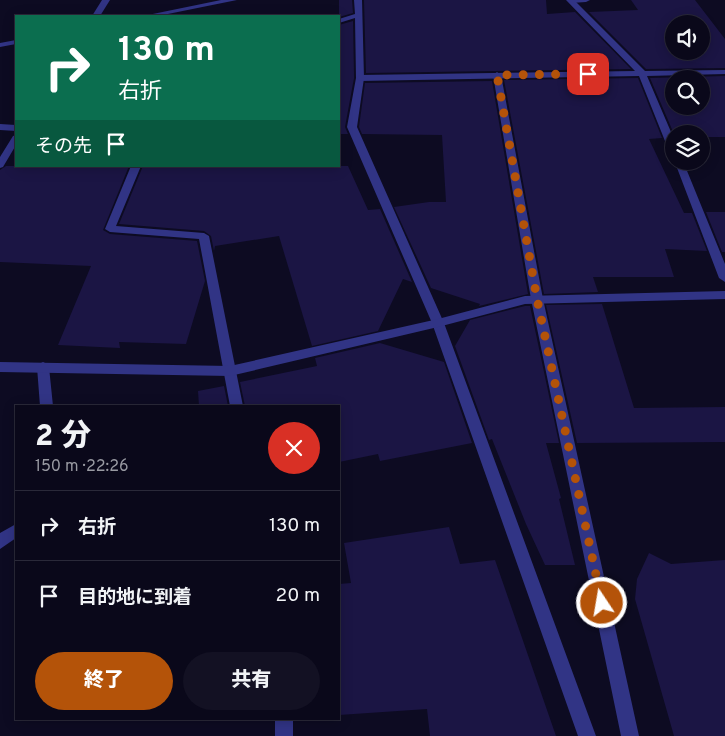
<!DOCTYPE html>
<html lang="ja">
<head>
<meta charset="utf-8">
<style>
	body { margin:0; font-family:Overpass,"Noto Sans JP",sans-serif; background:#131123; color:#f1f3f6; height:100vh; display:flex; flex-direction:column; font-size:19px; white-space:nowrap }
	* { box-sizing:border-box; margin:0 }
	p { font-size:16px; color:#999aa2 }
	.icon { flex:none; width:28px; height:28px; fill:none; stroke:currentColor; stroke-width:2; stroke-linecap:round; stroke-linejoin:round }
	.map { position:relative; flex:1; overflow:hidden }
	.side { position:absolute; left:15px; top:405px; width:325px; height:315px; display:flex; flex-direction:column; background:#0a081a; border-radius:0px; box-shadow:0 2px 12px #0003,0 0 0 1px #2a2939 }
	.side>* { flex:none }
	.top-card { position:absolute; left:15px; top:15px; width:325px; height:152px; border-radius:0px; box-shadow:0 2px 12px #0003,0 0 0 1px #2a2939; background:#0b6e4f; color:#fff; overflow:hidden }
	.fabs { position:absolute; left:665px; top:15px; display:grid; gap:10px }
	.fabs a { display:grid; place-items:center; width:45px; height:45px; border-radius:50%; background:#0a081a; box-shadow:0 2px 12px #0003,0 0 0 1px #2a2939; font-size:25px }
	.pin { position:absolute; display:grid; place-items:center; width:42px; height:42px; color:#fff; margin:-21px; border-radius:10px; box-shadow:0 2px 8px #0006 }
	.me { position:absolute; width:55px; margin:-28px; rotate:348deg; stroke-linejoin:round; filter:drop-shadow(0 0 4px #0008) }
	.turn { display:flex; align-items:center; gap:18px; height:105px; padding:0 20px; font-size:22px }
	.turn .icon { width:65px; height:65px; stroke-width:2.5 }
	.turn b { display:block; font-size:35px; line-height:42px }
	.then { display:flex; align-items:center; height:48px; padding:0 20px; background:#0003; gap:10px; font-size:19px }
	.round { display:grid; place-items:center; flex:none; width:52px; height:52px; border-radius:26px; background:#131123 }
	.head { display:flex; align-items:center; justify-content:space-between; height:85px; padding:0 20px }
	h1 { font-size:30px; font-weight:800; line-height:38px }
	.button { display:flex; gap:10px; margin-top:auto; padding:10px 20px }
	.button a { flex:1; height:58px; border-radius:30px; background:#b45309; color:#fff; font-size:20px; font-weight:800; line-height:58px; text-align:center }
	.button a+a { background:#131123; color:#f1f3f6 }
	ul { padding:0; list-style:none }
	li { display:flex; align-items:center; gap:15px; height:70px; padding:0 20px; border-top:1px solid #2a2939 }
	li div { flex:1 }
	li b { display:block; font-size:19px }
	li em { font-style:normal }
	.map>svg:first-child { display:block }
	.building { fill:#1b1544; fill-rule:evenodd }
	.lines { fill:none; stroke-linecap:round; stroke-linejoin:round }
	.service { fill:#313485; fill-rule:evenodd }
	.minor { fill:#313485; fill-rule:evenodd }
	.tertiary { fill:#313485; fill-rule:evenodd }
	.route { stroke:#b45309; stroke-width:9; stroke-dasharray:0 16.2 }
</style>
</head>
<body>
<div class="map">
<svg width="725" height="736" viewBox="0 0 725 736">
	<rect width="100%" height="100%" fill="#0d0b22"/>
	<path class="building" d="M 339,0 L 352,0 L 353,13 L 339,17 Z
		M 364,0 L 546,0 L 547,14 L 575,12 L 631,69 L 366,73 Z
		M 631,0 L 695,0 L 725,39 L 725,68 L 646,69 L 589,12 L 638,10 ZM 674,24 L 701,24 L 701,51 L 674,51 Z
		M 353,21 L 354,78 L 345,127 L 348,134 L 339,134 L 339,25 Z
		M 725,76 L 725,137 L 701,137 L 701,134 L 674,134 L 650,78 ZM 674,79 L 701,79 L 701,106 L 674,106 Z
		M 638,78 L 662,138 L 649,139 L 684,213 L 692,213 L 707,251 L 665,249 L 674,277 L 593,277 L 598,292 L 544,294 L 504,80 Z
		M 492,81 L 528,294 L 479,306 L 480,304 L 431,288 L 394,207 L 429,202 L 446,202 L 442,135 L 362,134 L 359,127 L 365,83 Z
		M 6,166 L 129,166 L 103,230 L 110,234 L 197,241 L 205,281 L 186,344 L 119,342 L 120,348 L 58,345 L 91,266 L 0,262 L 0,170 Z
		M 143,166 L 348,166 L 368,210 L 380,209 L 412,282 L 403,279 L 378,331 L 312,346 L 279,236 L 215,246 L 214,251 L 211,236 L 204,231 L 119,224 Z
		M 706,212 L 725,212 L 725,252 L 722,252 Z
		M 602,304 L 634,408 L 725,407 L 725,442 L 577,443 L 546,305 Z
		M 525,306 L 530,306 L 559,443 L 546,443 L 561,498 L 559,499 L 575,565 L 545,565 L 526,524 L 492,439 L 489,440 L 455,346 L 470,320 Z
		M 380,343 L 444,362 L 472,443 L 380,461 L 378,454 L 339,462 L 339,406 L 245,406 L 240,382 L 317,366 L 315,358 Z
		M 224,386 L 228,406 L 199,406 L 198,391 Z
		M 449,527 L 460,564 L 495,560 L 556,736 L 430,736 L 427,709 L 339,715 L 339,584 L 351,583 L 344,543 Z
		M 649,553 L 671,564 L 725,560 L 725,736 L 674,736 L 635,599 L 637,579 Z"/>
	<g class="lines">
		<path class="service" d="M 43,362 L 47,364 L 49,367 L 53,406 L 40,406 L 37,367 L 39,364 Z
			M 16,524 L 16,538 L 0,549 L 0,533 Z"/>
		<path class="minor" d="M 221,0 L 237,0 L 158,16 L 143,16 Z
			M 354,0 L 362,0 L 364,78 L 357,127 L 444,323 L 596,736 L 578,736 L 432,323 L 347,127 L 356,78 L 355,18 L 339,23 L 339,19 L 355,14 Z
			M 568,0 L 590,0 L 586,2 L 571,3 Z
			M 16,40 L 16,44 L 0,47 L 0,43 Z
			M 497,72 L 501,75 L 543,299 L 639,736 L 621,736 L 531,299 L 493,75 Z
			M 0,124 L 16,125 L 16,131 L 0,130 Z
			M 131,166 L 141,166 L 116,226 L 204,233 L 209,236 L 243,406 L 230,406 L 199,239 L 110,232 L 105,229 Z
			M 275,719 L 293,719 L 293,736 L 275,736 Z"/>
		<path class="tertiary" d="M 102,0 L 110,0 L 100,16 L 92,16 Z
			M 566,0 L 574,0 L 645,71 L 725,70 L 725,74 L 647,76 L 674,139 L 674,154 L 669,151 L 639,76 L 360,81 L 356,78 L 360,75 L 635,71 Z
			M 16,135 L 16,145 L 3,167 L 0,168 L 0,157 L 13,136 Z
			M 674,160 L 683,161 L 725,264 L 725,282 L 719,278 Z
			M 725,291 L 725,299 L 525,304 L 438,327 L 230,376 L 0,372 L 0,362 L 230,366 L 438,319 L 525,296 Z"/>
	</g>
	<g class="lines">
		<path class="route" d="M 588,74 L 497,75 L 537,299 L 602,603"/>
	</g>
</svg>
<div class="fabs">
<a><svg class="icon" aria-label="sound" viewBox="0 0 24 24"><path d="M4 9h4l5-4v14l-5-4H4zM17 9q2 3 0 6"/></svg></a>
<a><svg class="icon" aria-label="search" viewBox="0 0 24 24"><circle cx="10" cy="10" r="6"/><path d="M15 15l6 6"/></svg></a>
<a><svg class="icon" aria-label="layers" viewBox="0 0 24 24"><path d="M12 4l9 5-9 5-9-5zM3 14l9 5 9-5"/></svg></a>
</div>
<div class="pin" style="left:588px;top:74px;background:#d93025"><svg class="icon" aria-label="arrive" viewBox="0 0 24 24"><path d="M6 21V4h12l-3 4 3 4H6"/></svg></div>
<svg class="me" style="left:602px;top:603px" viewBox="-20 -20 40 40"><circle r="17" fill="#b45309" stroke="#fff" stroke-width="3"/><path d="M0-11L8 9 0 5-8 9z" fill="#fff"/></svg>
<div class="top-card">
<div class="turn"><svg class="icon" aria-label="right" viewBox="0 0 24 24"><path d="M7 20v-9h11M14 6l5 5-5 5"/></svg><div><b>130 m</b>右折</div></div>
<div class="then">その先<svg class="icon" aria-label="arrive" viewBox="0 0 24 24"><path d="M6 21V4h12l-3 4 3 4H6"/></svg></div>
</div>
<section class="side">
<div class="head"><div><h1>2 分</h1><p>150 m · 22:26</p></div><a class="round" style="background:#d93025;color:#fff"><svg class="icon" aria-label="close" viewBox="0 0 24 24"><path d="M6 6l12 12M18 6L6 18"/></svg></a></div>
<ul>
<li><svg class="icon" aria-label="right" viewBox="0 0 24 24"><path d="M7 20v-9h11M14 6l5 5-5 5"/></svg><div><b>右折</b></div><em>130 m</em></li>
<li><svg class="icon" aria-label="arrive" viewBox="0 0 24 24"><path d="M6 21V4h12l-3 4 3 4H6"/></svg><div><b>目的地に到着</b></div><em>20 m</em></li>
</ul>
<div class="button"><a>終了</a><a>共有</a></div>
</section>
</div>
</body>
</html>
